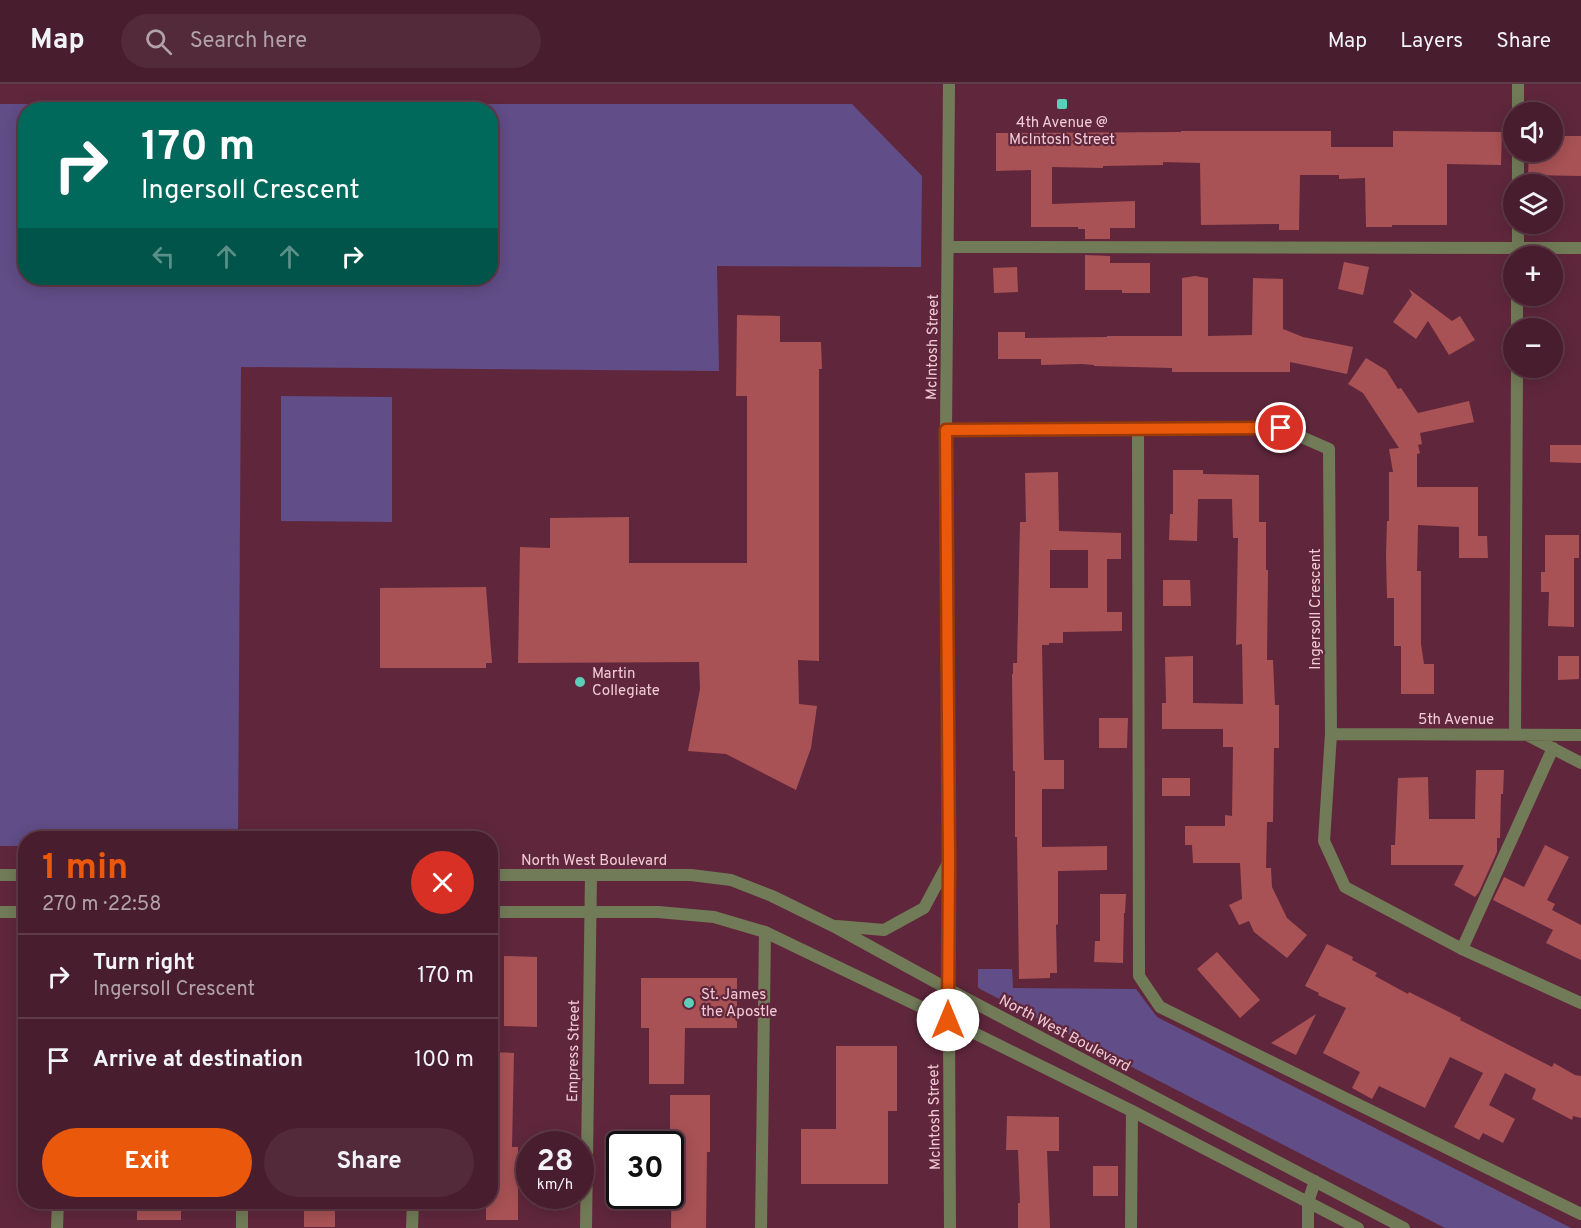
<!DOCTYPE html>
<html lang="en">
<head>
<meta charset="utf-8">
<style>
	body { margin:0; font-family:Overpass,sans-serif; background:#522a39; color:#f1f3f6; height:100vh; display:flex; flex-direction:column; font-size:22px; white-space:nowrap }
	* { box-sizing:border-box; margin:0 }
	p { font-size:20px; color:#b1a2aa }
	.icon { flex:none; width:33px; height:33px; fill:none; stroke:currentColor; stroke-width:2; stroke-linecap:round; stroke-linejoin:round }
	.map { position:relative; flex:1; overflow:hidden }
	.drawer { position:absolute; left:18px; top:747px; width:480px; height:378px; display:flex; flex-direction:column; background:#481d2d; border-radius:24px; box-shadow:0 3px 15px #0003,0 0 0 2px #603b49 }
	.drawer>* { flex:none }
	.guide { position:absolute; left:18px; top:18px; width:480px; height:183px; border-radius:24px; box-shadow:0 3px 15px #0003,0 0 0 2px #603b49; background:#00695c; color:#fff; overflow:hidden }
	.buttons { position:absolute; left:1503px; top:18px; display:grid; gap:12px }
	.buttons a { display:grid; place-items:center; width:60px; height:60px; border-radius:50%; background:#481d2d; box-shadow:0 3px 15px #0003,0 0 0 2px #603b49; font-size:30px }
	.speed { position:absolute; left:516px; top:1047px; display:flex; gap:12px; font-size:30px; font-weight:700; text-align:center }
	.speed>* { display:grid; place-content:center; width:78px; height:78px; border-radius:50%; background:#481d2d; box-shadow:0 3px 15px #0003,0 0 0 2px #603b49; line-height:1 }
	.speed small { font-size:15px; font-weight:400 }
	.speed .limit { border:3px solid #111; border-radius:9px; background:#fff; color:#111 }
	.pin { position:absolute; display:grid; place-items:center; width:51px; height:51px; color:#fff; margin:-26px; border:3px solid #fff; border-radius:50%; box-shadow:0 2px 6px #0007 }
	.me { position:absolute; width:66px; margin:-33px; rotate:0deg; stroke-linejoin:round; filter:drop-shadow(0 0 4px #0008) }
	.turn { display:flex; align-items:center; gap:21px; height:126px; padding:0 24px; font-size:27px }
	.turn .icon { width:78px; height:78px; stroke-width:2.5 }
	.turn b { display:block; font-size:42px; line-height:51px }
	.lanes { display:flex; align-items:center; height:57px; padding:0 24px; background:#0003; justify-content:center; gap:30px; direction:ltr }
	.lanes .off { opacity:.35 }
	.round { display:grid; place-items:center; flex:none; width:63px; height:63px; border-radius:32px; background:#522a39 }
	.summary { display:flex; align-items:center; justify-content:space-between; height:102px; padding:0 24px }
	h1 { font-size:36px; font-weight:700; line-height:45px; color:#ea580c }
	.button { display:flex; gap:12px; margin-top:auto; padding:12px 24px }
	.button a { flex:1; height:69px; border-radius:36px; background:#ea580c; color:#fff; font-size:24px; font-weight:700; line-height:69px; text-align:center }
	.button a+a { background:#522a39; color:#f1f3f6 }
	ul { padding:0; list-style:none }
	li { display:flex; align-items:center; gap:18px; height:84px; padding:0 24px; border-top:2px solid #603b49 }
	li div { flex:1 }
	li b { display:block; font-size:22px }
	li em { font-style:normal }
	header { display:flex; align-items:center; gap:36px; box-sizing:border-box; height:84px; padding:0 30px; background:#481d2d; border-bottom:2px solid #603b49 }
	header strong { font-size:28px }
	nav { display:flex; gap:33px; margin-inline-start:auto; font-size:21px }
	.search { width:420px; height:54px; background:#522a39; display:flex; align-items:center; gap:15px; box-sizing:border-box; padding:0 21px; border-radius:33px; color:#b1a2aa; font-size:22px }
	.map>svg:first-child { display:block }
	.green { fill:#614d87; fill-rule:evenodd }
	.building { fill:#a85255; fill-rule:evenodd }
	.lines { fill:none; stroke-linecap:round; stroke-linejoin:round }
	.lane { stroke:#727b58; stroke-width:12 }
	.street { stroke:#727b58; stroke-width:12 }
	.route-casing { stroke:#983908; stroke-width:15 }
	.route { stroke:#ea580c; stroke-width:10 }
	.poi-dot { fill:#5dceb9; stroke:#60273c; stroke-width:2 }
	.labels { text-anchor:middle; stroke-width:4.5; stroke-linejoin:round; paint-order:stroke }
	.poi-label { font-size:15px; fill:#f1ccd6; stroke:#60273c; text-anchor:start }
	.street-label { font-size:15px; fill:#f1ccd6; stroke:#60273c }
</style>
</head>
<body>
<header>
<strong>Map</strong>
<div class="search"><svg class="icon" aria-label="search" viewBox="0 0 24 24"><circle cx="10" cy="10" r="6"/><path d="M15 15l6 6"/></svg>Search here</div>
<nav><a>Map</a><a>Layers</a><a>Share</a></nav>
</header>
<div class="map">
<svg width="1581" height="1144" viewBox="0 0 1581 1144">
	<rect width="100%" height="100%" fill="#60273c"/>
	<path class="green" d="M 0,20 L 852,20 L 922,92 L 921,183 L 717,182 L 719,287 L 241,283 L 238,754 L 26,754 L 25,762 L 0,762 ZM 26,26 L 490,26 L 490,194 L 26,194 Z
		M 281,312 L 392,313 L 392,438 L 281,437 Z
		M 978,885 L 1012,885 L 1013,904 L 1136,905 L 1157,933 L 1571,1144 L 1445,1144 L 980,905 L 978,903 Z"/>
	<path class="building" d="M 1181,47 L 1331,47 L 1331,63 L 1393,63 L 1393,47 L 1502,48 L 1501,81 L 1447,80 L 1447,141 L 1392,141 L 1392,143 L 1366,143 L 1365,94 L 1339,95 L 1339,91 L 1300,91 L 1299,146 L 1279,146 L 1279,140 L 1201,141 L 1200,79 L 1163,78 L 1163,81 L 1103,82 L 1103,84 L 1052,83 L 1052,120 L 1135,117 L 1135,144 L 1110,144 L 1110,155 L 1085,155 L 1085,145 L 1078,145 L 1078,143 L 1031,143 L 1031,86 L 996,87 L 996,49 L 1181,48 Z
		M 1552,52 L 1581,52 L 1581,92 L 1528,91 L 1529,68 L 1552,68 Z
		M 1085,171 L 1110,172 L 1110,179 L 1150,179 L 1150,209 L 1122,209 L 1122,206 L 1085,206 Z
		M 1344,178 L 1369,183 L 1363,211 L 1338,205 Z
		M 1017,183 L 1018,208 L 994,209 L 993,184 Z
		M 1195,192 L 1208,194 L 1208,252 L 1252,251 L 1253,194 L 1283,195 L 1283,245 L 1303,253 L 1353,263 L 1347,290 L 1290,278 L 1290,288 L 1172,288 L 1172,284 L 1094,282 L 1094,281 L 1082,280 L 1041,281 L 1041,275 L 998,275 L 998,248 L 1025,248 L 1025,254 L 1107,253 L 1107,252 L 1182,252 L 1182,194 Z
		M 1409,205 L 1452,237 L 1460,232 L 1475,256 L 1449,271 L 1428,237 L 1416,255 L 1393,238 L 1412,211 Z
		M 737,231 L 780,232 L 780,258 L 821,258 L 822,285 L 819,285 L 819,577 L 798,576 L 799,620 L 817,622 L 811,664 L 796,706 L 726,670 L 688,667 L 700,605 L 699,578 L 518,579 L 520,463 L 550,464 L 550,434 L 629,433 L 629,479 L 747,479 L 747,312 L 736,312 Z
		M 1366,274 L 1386,286 L 1398,305 L 1401,304 L 1418,329 L 1469,317 L 1474,338 L 1420,349 L 1422,360 L 1418,361 L 1420,369 L 1417,370 L 1417,403 L 1478,403 L 1478,452 L 1487,452 L 1488,474 L 1459,474 L 1459,443 L 1418,441 L 1417,487 L 1421,487 L 1421,560 L 1424,580 L 1434,580 L 1434,610 L 1401,610 L 1401,562 L 1394,562 L 1394,514 L 1387,514 L 1386,471 L 1387,437 L 1389,437 L 1389,388 L 1393,388 L 1389,365 L 1399,364 L 1363,309 L 1348,300 Z
		M 1550,361 L 1581,361 L 1581,379 L 1550,378 Z
		M 1173,386 L 1203,386 L 1203,390 L 1259,391 L 1259,438 L 1266,438 L 1266,486 L 1268,486 L 1267,576 L 1273,576 L 1275,621 L 1279,621 L 1279,664 L 1274,664 L 1273,738 L 1267,738 L 1266,784 L 1271,784 L 1272,803 L 1287,834 L 1307,851 L 1287,874 L 1254,848 L 1249,837 L 1239,841 L 1229,821 L 1242,815 L 1240,779 L 1193,779 L 1192,761 L 1185,761 L 1185,742 L 1225,742 L 1225,731 L 1232,732 L 1233,663 L 1223,663 L 1223,645 L 1162,645 L 1162,619 L 1166,619 L 1165,573 L 1193,572 L 1193,619 L 1243,620 L 1242,560 L 1236,561 L 1238,454 L 1233,454 L 1232,415 L 1198,415 L 1197,457 L 1169,456 L 1170,430 L 1173,430 Z
		M 1058,388 L 1059,447 L 1121,449 L 1121,475 L 1107,475 L 1107,528 L 1122,528 L 1122,547 L 1063,548 L 1063,559 L 1049,559 L 1049,561 L 1042,561 L 1044,676 L 1064,676 L 1064,705 L 1042,705 L 1042,763 L 1107,762 L 1107,786 L 1058,787 L 1058,840 L 1056,841 L 1057,889 L 1050,889 L 1050,894 L 1019,895 L 1017,753 L 1015,753 L 1015,687 L 1013,687 L 1012,590 L 1013,590 L 1013,579 L 1017,579 L 1020,438 L 1026,438 L 1025,389 ZM 1050,466 L 1088,466 L 1088,504 L 1050,504 Z
		M 1545,451 L 1579,451 L 1579,474 L 1574,474 L 1574,543 L 1548,542 L 1549,508 L 1541,508 L 1541,488 L 1545,488 Z
		M 1163,496 L 1190,496 L 1191,522 L 1163,522 Z
		M 486,503 L 492,579 L 486,579 L 486,584 L 380,584 L 380,504 Z
		M 1558,572 L 1579,572 L 1579,595 L 1558,596 Z
		M 1099,634 L 1128,634 L 1127,664 L 1099,664 Z
		M 1476,686 L 1504,686 L 1503,710 L 1501,710 L 1500,754 L 1497,754 L 1497,768 L 1479,808 L 1475,813 L 1454,801 L 1464,781 L 1391,781 L 1391,761 L 1395,761 L 1398,694 L 1428,693 L 1429,735 L 1475,735 Z
		M 1162,694 L 1190,694 L 1190,712 L 1162,712 Z
		M 1545,761 L 1569,773 L 1547,816 L 1555,820 L 1552,826 L 1581,841 L 1581,876 L 1546,859 L 1553,846 L 1493,816 L 1504,793 L 1524,803 Z
		M 1100,810 L 1126,810 L 1125,829 L 1124,829 L 1123,879 L 1094,878 L 1095,857 L 1100,857 Z
		M 1327,860 L 1353,873 L 1352,876 L 1377,889 L 1375,892 L 1408,910 L 1409,908 L 1461,934 L 1460,936 L 1552,983 L 1554,979 L 1575,991 L 1581,992 L 1581,1034 L 1573,1032 L 1572,1036 L 1532,1015 L 1536,1005 L 1505,989 L 1489,1021 L 1515,1035 L 1503,1059 L 1483,1049 L 1479,1056 L 1454,1043 L 1483,989 L 1450,973 L 1425,1024 L 1379,1002 L 1372,1015 L 1352,1004 L 1360,988 L 1323,969 L 1346,924 L 1318,911 L 1319,909 L 1305,902 Z
		M 1217,868 L 1260,916 L 1240,934 L 1197,885 Z
		M 504,872 L 537,873 L 537,943 L 504,942 Z
		M 641,894 L 737,894 L 737,944 L 685,944 L 684,1000 L 649,1000 L 649,944 L 641,944 Z
		M 1316,930 L 1296,971 L 1271,959 Z
		M 836,962 L 897,962 L 897,1027 L 888,1027 L 888,1100 L 801,1100 L 801,1045 L 836,1045 Z
		M 490,968 L 514,969 L 512,1063 L 518,1063 L 518,1136 L 486,1136 L 486,1118 L 490,1118 Z
		M 670,1011 L 710,1011 L 710,1068 L 707,1068 L 706,1144 L 671,1144 L 672,1068 L 670,1060 Z
		M 1007,1032 L 1059,1033 L 1059,1067 L 1047,1067 L 1050,1144 L 1018,1144 L 1018,1119 L 1020,1119 L 1018,1066 L 1006,1066 Z
		M 1093,1082 L 1118,1082 L 1118,1112 L 1093,1112 Z
		M 137,1118 L 181,1118 L 181,1136 L 137,1136 Z
		M 304,1118 L 335,1118 L 335,1143 L 304,1143 Z"/>
	<g class="lines">
		<path class="lane" d="M 1518,28 L 1518,0
			M 1518,100 L 1518,68
			M 948,163 L 1581,164
			M 1518,171 L 1518,140
			M 1517,244 L 1517,212
			M 1138,346 L 1139,892 L 1160,923 L 1581,1130
			M 1515,650 L 1517,284
			M 1462,865 L 1553,664
			M 57,1144 L 58,1118
			M 412,1144 L 413,1118
			M 761,1144 L 765,848
			M 1131,1144 L 1132,1027"/>
		<path class="street" d="M 949,0 L 946,346 L 950,1144
			M 946,346 L 1281,344 L 1329,365 L 1331,650 L 1324,757 L 1345,803 L 1462,865 L 1581,919
			M 1331,650 L 1581,651
			M 1529,652 L 1581,679
			M 0,791 L 26,791
			M 490,791 L 691,791 L 731,796 L 772,812 L 833,842 L 948,905 L 1404,1144
			M 0,828 L 26,828
			M 490,828 L 658,828 L 714,833 L 765,848 L 948,936 L 1132,1027 L 1358,1144
			M 837,842 L 884,846 L 924,824 L 947,781
			M 242,1144 L 242,1118
			M 586,1144 L 591,791
			M 1308,1144 L 1308,1118 L 1315,1097"/>
	</g>
	<g class="lines">
		<defs>
			<path id="route" d="M 948,936 L 949,777 L 946,346 L 1281,344"/>
		</defs>
		<use href="#route" class="route-casing"/>
		<use href="#route" class="route"/>
	</g>
	<g class="poi-dot">
		<rect x="1056" y="14" width="12" height="12" rx="3"/>
		<circle cx="580" cy="598" r="6"/>
		<circle cx="689" cy="919" r="6"/>
	</g>
	<g class="labels">
		<g class="poi-label">
			<text x="1062" y="43" text-anchor="middle">4th Avenue @<tspan x="1062" dy="17">McIntosh Street</tspan></text>
			<text x="592" y="594">Martin<tspan x="592" dy="17">Collegiate</tspan></text>
			<text x="701" y="915">St. James<tspan x="701" dy="17">the Apostle</tspan></text>
		</g>
		<g class="street-label">
			<text transform="translate(932 263) rotate(-89)" y="5">McIntosh Street</text>
			<text transform="translate(1315 525) rotate(-90)" y="5">Ingersoll Crescent</text>
			<text x="1456" y="640">5th Avenue</text>
			<text x="594" y="781">North West Boulevard</text>
			<text transform="translate(1065 949) rotate(28)" y="5">North West Boulevard</text>
			<text transform="translate(573 967) rotate(-89)" y="5">Empress Street</text>
			<text transform="translate(934 1033) rotate(-91)" y="5">McIntosh Street</text>
		</g>
	</g>
</svg>
<div class="buttons">
<a><svg class="icon" aria-label="sound" viewBox="0 0 24 24"><path d="M4 9h4l5-4v14l-5-4H4zM17 9q2 3 0 6"/></svg></a>
<a><svg class="icon" aria-label="layers" viewBox="0 0 24 24"><path d="M12 4l9 5-9 5-9-5zM3 14l9 5 9-5"/></svg></a>
<a>+</a>
<a>−</a>
</div>
<div class="speed"><div>28<small>km/h</small></div><div class="limit">30</div></div>
<div class="pin" style="left:1281px;top:344px;background:#d93025"><svg class="icon" aria-label="arrive" viewBox="0 0 24 24"><path d="M6 21V4h12l-3 4 3 4H6"/></svg></div>
<svg class="me" style="left:948px;top:936px" viewBox="-20 -20 40 40"><circle r="19" fill="#fff"/><path d="M0-13L10 11 0 6-10 11z" fill="#ea580c"/></svg>
<div class="guide">
<div class="turn"><svg class="icon" aria-label="right" viewBox="0 0 24 24"><path d="M7 20v-9h11M14 6l5 5-5 5"/></svg><div><b>170 m</b>Ingersoll Crescent</div></div>
<div class="lanes"><svg class="icon off" aria-label="left" viewBox="0 0 24 24"><path d="M17 20v-9H6M10 6l-5 5 5 5"/></svg><svg class="icon off" aria-label="ahead" viewBox="0 0 24 24"><path d="M12 20V5M6 11l6-6 6 6"/></svg><svg class="icon off" aria-label="ahead" viewBox="0 0 24 24"><path d="M12 20V5M6 11l6-6 6 6"/></svg><svg class="icon" aria-label="right" viewBox="0 0 24 24"><path d="M7 20v-9h11M14 6l5 5-5 5"/></svg></div>
</div>
<section class="drawer">
<div class="summary"><div><h1>1 min</h1><p>270 m · 22:58</p></div><a class="round" style="background:#d93025;color:#fff"><svg class="icon" aria-label="close" viewBox="0 0 24 24"><path d="M6 6l12 12M18 6L6 18"/></svg></a></div>
<ul>
<li><svg class="icon" aria-label="right" viewBox="0 0 24 24"><path d="M7 20v-9h11M14 6l5 5-5 5"/></svg><div><b>Turn right</b><p>Ingersoll Crescent</p></div><em>170 m</em></li>
<li><svg class="icon" aria-label="arrive" viewBox="0 0 24 24"><path d="M6 21V4h12l-3 4 3 4H6"/></svg><div><b>Arrive at destination</b></div><em>100 m</em></li>
</ul>
<div class="button"><a>Exit</a><a>Share</a></div>
</section>
</div>
</body>
</html>
